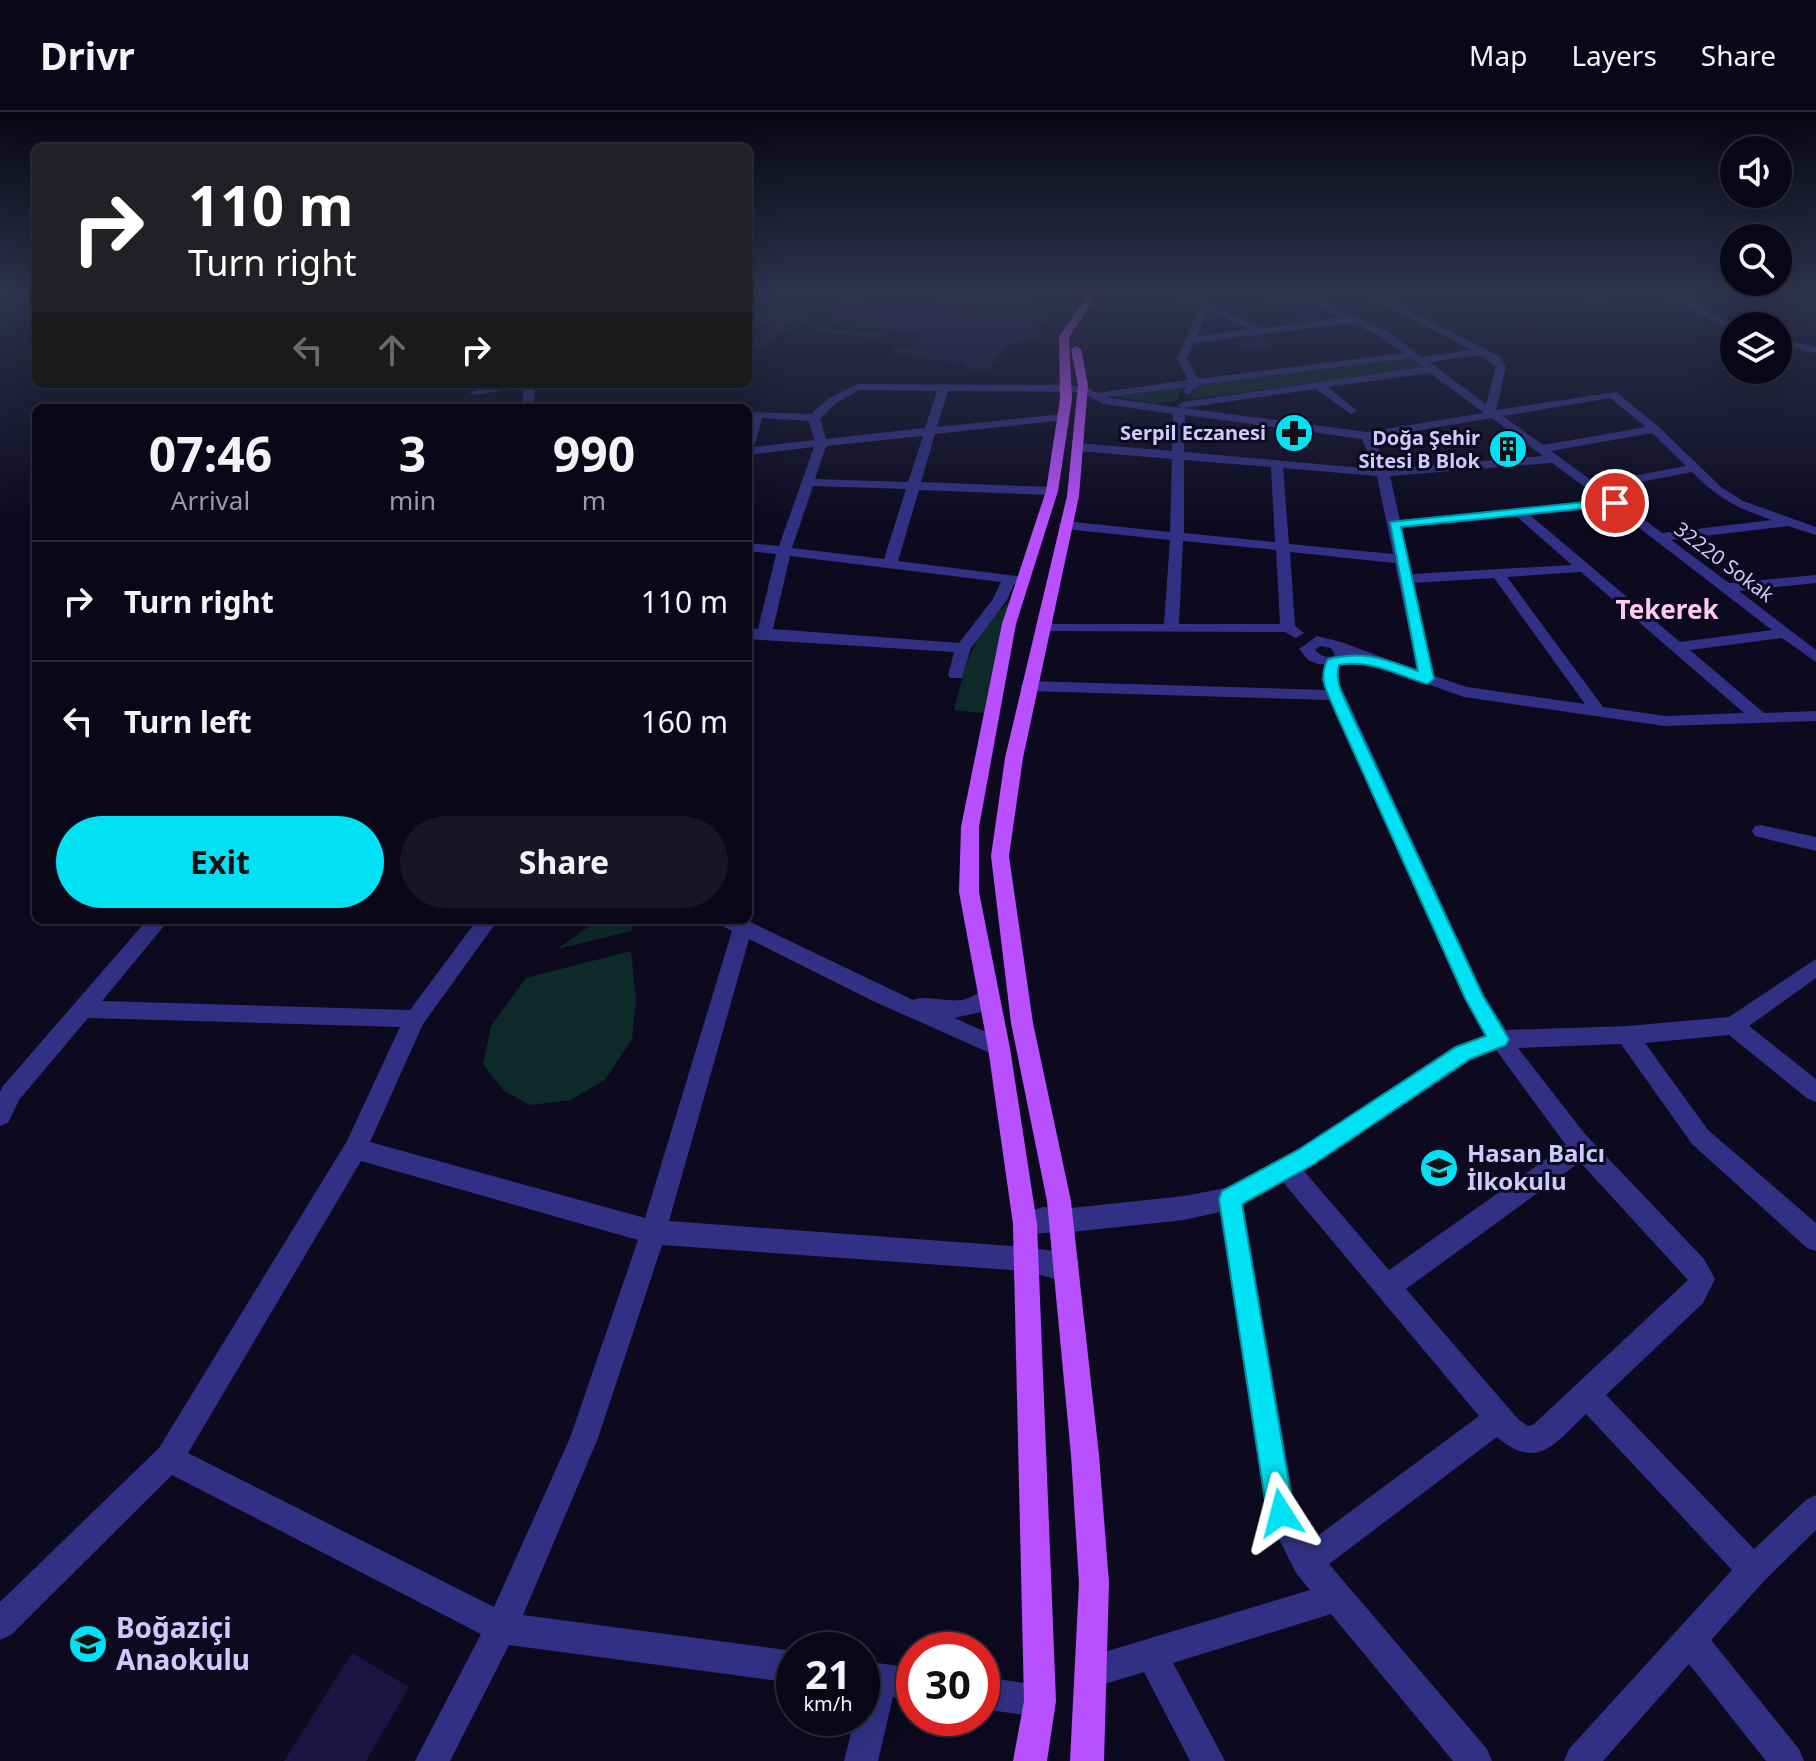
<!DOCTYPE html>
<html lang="en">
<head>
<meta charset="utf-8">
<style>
	body { margin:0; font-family:"Noto Sans",sans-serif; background:#181625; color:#f1f3f6; height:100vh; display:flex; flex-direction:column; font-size:30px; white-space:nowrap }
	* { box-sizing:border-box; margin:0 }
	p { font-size:26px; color:#999aa2 }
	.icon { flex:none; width:44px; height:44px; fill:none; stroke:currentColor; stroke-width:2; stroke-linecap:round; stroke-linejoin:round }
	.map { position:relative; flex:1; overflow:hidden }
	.sheet { position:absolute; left:32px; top:292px; width:720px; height:520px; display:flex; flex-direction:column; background:#0a0818; border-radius:12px; box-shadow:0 8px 32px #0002,0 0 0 2px #2a2937 }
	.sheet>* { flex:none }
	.hud { position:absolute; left:32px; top:32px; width:720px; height:244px; border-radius:12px; box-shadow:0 8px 32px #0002,0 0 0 2px #2a2937; background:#202124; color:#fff; overflow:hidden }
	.controls { position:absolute; left:1720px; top:24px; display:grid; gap:16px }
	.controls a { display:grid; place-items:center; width:72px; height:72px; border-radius:50%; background:#0a0818; box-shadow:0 8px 32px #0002,0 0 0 2px #2a2937; font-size:40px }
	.speed { position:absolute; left:776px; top:1520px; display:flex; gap:16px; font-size:40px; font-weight:700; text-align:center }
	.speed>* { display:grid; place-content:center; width:104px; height:104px; border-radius:50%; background:#0a0818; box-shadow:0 8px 32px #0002,0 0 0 2px #2a2937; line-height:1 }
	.speed small { font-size:20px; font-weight:400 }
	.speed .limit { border:12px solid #d22; background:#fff; color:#111 }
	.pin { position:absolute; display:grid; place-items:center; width:68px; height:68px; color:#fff; margin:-34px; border:4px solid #fff; border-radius:50%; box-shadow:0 2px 8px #0007 }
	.me { position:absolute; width:88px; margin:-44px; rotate:351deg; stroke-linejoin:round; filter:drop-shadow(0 0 6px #0008) }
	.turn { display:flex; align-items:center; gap:28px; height:168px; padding:0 24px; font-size:36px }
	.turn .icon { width:104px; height:104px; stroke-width:2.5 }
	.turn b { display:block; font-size:56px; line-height:68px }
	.lanes { display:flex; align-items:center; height:76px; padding:0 24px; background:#0003; justify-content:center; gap:40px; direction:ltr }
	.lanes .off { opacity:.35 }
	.eta { display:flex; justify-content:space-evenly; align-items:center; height:136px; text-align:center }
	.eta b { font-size:48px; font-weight:700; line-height:56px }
	.action { display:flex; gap:16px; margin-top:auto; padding:16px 24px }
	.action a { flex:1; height:92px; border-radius:48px; background:#00e2f4; color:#111; font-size:32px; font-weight:700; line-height:92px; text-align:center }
	.action a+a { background:#181625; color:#f1f3f6 }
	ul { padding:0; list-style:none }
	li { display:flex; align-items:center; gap:24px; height:120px; padding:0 24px; border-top:2px solid #2a2937 }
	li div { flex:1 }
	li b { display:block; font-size:30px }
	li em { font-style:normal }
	header { display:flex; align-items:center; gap:48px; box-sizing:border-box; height:112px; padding:0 40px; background:#0a0818; border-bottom:2px solid #2a2937 }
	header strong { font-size:38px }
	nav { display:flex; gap:44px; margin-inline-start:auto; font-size:28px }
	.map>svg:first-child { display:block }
	.green { fill:#0d2a29 }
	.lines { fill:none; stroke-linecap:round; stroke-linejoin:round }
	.stream { stroke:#041b3f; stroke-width:2 }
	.building { fill:#1d1443 }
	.minor { fill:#313084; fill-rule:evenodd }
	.major { fill:#b950ff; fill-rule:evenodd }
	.route { fill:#00e2f4; stroke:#00939f; stroke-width:2 }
	.labels { text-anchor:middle; stroke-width:6; stroke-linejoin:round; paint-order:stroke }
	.far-poi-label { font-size:20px; font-weight:bold; fill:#cec9ff; stroke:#0d0a20; text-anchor:end }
	.far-street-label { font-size:20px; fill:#cec9ff; stroke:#0d0a20 }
	.poi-label { font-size:24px; font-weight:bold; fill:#cec9ff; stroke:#0d0a20; text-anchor:start }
	.far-district-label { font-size:26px; font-weight:bold; fill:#ffcbed; stroke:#0d0a20 }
	.near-poi-label { font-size:28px; font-weight:bold; fill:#cec9ff; stroke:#0d0a20; text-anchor:start }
</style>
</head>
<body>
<header>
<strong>Drivr</strong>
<nav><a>Map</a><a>Layers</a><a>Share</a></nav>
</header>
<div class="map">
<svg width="1816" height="1649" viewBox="0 0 1816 1649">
	<rect width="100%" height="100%" fill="#0d0a20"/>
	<path class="green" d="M 913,181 L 997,181 L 1004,192 L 1029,190 L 1044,199 L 950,191 L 951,188 L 911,184 Z
		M 785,197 L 826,217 L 886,221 L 881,227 L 820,219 L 789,204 L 769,200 L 794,209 L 794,212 L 748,215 L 748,203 L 766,201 L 759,199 Z
		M 1409,246 L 1424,257 L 1190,287 L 1197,273 Z
		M 1185,273 L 1176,289 L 1155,291 L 1102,283 Z
		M 1009,491 L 984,601 L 954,598 C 965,557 973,516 1009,491 Z
		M 598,808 L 636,808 L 631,819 L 557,837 Z
		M 631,839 L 636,888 L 632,927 L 605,968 L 570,988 L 530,993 L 504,979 L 483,952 L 491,914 L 526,866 Z"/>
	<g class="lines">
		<path class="stream" d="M 1574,181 L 1602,191 L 1636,212"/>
	</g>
	<path class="building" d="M 1280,183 L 1328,204 L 1308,207 L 1264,188 Z
		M 839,189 L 1012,206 L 1040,202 L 1051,212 L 1028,215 L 1042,227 L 1007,232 L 988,259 L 983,259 L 966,257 L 965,252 L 893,242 L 893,235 L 918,235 L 919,220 L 830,213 Z
		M 773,212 L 790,216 L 748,243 L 748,224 Z
		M 1264,225 L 1278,236 L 1241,239 L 1241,228 Z
		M 352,1541 L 409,1575 L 366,1649 L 284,1649 Z"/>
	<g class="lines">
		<path class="minor" d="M 1170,181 L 1183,181 L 1264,216 L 1341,206 L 1290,181 L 1303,181 L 1388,220 L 1422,245 L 1471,238 L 1364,181 L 1377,181 L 1500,245 L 1506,255 L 1496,298 L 1616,280 L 1659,315 L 1721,375 L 1743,389 L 1816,415 L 1816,423 L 1788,414 L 1671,428 L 1729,471 L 1816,463 L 1816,471 L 1739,479 L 1816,538 L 1816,550 L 1782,526 L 1690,538 L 1764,601 L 1816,599 L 1816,609 L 1665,614 L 1464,585 L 1374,553 L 1318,552 L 1308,548 L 1299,537 L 1317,524 L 1341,530 L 1417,558 L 1395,451 L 1290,440 L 1295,514 L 1304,521 L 1296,526 L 1285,520 L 1036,519 L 1036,513 L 1041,512 L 1164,512 L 1170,428 L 1065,417 L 1058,413 L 1065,409 L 1170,420 L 1172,347 L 1078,339 L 1072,335 L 1078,331 L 1172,339 L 1173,302 L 1104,292 L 1080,280 L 948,279 L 937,315 L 1063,302 L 1069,305 L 1063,308 L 935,322 L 921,370 L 1052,375 L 1058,379 L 1052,383 L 919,378 L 898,449 L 1024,465 L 1031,469 L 1024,473 L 1014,472 L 1007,488 L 971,536 L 962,566 L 950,566 L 948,563 L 954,540 L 748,527 L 748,517 L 758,517 L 776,442 L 748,439 L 748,431 L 779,434 L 814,335 L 748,343 L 748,314 L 753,300 L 811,302 L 828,287 L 857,272 L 1066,273 L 1086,275 L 1097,281 L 1188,268 L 1177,247 L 1200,195 ZM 1208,199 L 1251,217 L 1197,224 ZM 1351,211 L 1380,224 L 1403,241 L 1198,267 L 1187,247 L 1194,231 ZM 1480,243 L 1496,255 L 1486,292 L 1429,250 ZM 1410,246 L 1423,255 L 1183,290 L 1177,293 L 1181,296 L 1105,285 L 1186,275 L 1183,280 L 1189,283 L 1198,273 ZM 1430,261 L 1484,301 L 1367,320 L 1184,296 L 1316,277 L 1351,302 L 1357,299 L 1355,297 L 1328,275 ZM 859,278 L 937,279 L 925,316 L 826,327 L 820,307 L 836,291 ZM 1610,286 L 1646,315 L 1543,333 L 1503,304 ZM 1185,303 L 1362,327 L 1375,357 L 1184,340 ZM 762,306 L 809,309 L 814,328 L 754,335 ZM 1492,306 L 1543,344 L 1387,357 L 1374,326 ZM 1652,321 L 1686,354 L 1595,371 L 1551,339 ZM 923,324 L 908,370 L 815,367 L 826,334 ZM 1184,348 L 1271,355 L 1275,430 L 1184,421 ZM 1552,351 L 1603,388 L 1400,408 L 1390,364 ZM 1283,356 L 1377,364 L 1393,442 L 1289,432 ZM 1692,360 C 1719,387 1737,396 1772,408 L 1662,421 L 1604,377 ZM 813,374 L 906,377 L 884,447 L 792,436 ZM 1612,395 L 1772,518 L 1680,530 L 1530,403 ZM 1516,404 L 1572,453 L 1412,462 L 1401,415 ZM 1183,429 L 1276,438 L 1280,512 L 1179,512 ZM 790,444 L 1001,470 L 993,487 L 959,531 L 773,517 ZM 1581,460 L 1744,601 L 1665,604 L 1603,595 L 1507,465 ZM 1494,466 L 1585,592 L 1467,575 L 1434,564 L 1414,471 ZM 1320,534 L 1331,536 L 1335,543 C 1327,547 1321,544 1315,538 Z
			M 1661,181 L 1673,181 L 1738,214 L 1734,214 L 1734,219 L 1730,218 Z
			M 1778,226 L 1816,235 L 1816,241 L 1778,232 Z
			M 504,272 L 535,272 L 534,296 L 522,296 L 524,275 L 475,283 L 469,280 Z
			M 1329,562 L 1335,564 L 1345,583 L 1484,883 L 1506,918 L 1627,914 L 1729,905 L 1816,847 L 1816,866 L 1749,914 L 1816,967 L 1816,990 L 1808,987 L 1729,923 L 1645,931 L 1708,1018 L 1816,1111 L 1816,1139 L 1807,1136 L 1692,1032 L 1621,932 L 1518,936 L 1585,1022 L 1704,1147 L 1715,1167 L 1703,1191 L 1606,1283 L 1754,1437 L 1806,1388 L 1816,1383 L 1816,1418 L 1764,1469 L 1711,1528 L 1799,1637 L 1804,1649 L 1766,1649 L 1689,1552 L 1603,1649 L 1564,1649 L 1569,1637 L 1732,1458 L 1586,1302 C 1555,1331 1538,1360 1497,1325 L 1329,1452 L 1487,1637 L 1492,1649 L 1453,1649 L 1331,1502 L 1173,1551 L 1225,1649 L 1190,1649 L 1144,1560 L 1091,1576 L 1080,1571 L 1075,1560 L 1080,1549 L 1091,1544 L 1310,1478 L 1296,1461 L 1266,1401 L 1220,1100 L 1184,1108 L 1062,1121 C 1047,1119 1029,1125 1016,1120 L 1013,1112 L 1016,1104 L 1043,1095 L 1062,1097 L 1184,1084 L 1226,1076 L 1298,1037 L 1455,934 L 1486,923 L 1465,888 L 1330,588 L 1028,579 L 1020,574 L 1028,569 L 1326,578 L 1321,567 ZM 1496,938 L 1566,1033 L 1389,1158 L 1304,1059 L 1471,948 ZM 1580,1050 L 1688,1168 L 1533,1313 L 1528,1314 L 1518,1307 L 1406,1177 ZM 1283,1070 L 1479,1304 L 1312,1428 L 1295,1397 L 1243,1093 Z
			M 1761,713 L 1816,725 L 1816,739 L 1755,724 L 1752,719 L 1755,714 Z
			M 147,808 L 169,808 L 102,889 L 410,898 L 477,808 L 498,808 L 423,912 L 370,1030 L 645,1106 L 732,819 L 721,813 L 718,808 L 746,808 L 913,888 C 929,882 948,892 966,887 C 978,884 983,874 996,879 L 999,885 L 996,891 L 981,900 L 954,906 L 1007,929 L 1010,936 L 1007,943 L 999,945 L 873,889 L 749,827 L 669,1109 L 1026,1135 L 1075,1142 L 1079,1151 L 1075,1160 L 1055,1167 L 1026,1159 L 662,1133 L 598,1326 L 523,1503 L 794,1539 L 794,1571 L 509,1533 L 450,1649 L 415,1649 L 481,1522 L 172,1363 L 11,1523 L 0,1528 L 0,1490 L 159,1336 L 347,1029 L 400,915 L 88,906 L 19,988 L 8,1011 L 0,1014 L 0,980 L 3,974 ZM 361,1049 L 638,1128 L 570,1326 L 494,1495 L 188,1341 Z
			M 862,1549 L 914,1556 L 914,1588 L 893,1585 L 878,1649 L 844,1649 L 855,1606 L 862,1606 Z
			M 982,1565 L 1040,1573 L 1052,1577 L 1056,1589 L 1052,1601 L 1040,1605 L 982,1597 Z"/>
		<path class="major" d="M 1089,181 L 1098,181 L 1069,225 L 1072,287 L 1058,379 L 1016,512 L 979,715 L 979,780 L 1010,936 L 1037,1112 L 1056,1589 L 1047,1649 L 1013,1649 L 1024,1589 L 1013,1112 L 988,936 L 959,780 L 961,715 L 1002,512 L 1046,379 L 1060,287 L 1059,225 Z
			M 1076,234 L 1081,237 L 1088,273 L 1079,384 L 1023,646 L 1009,744 L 1033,911 L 1071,1089 L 1099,1343 L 1109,1471 L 1104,1649 L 1070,1649 L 1079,1471 L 1071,1343 L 1047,1089 L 1011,911 L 991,744 L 1005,646 L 1067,384 L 1078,273 L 1071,237 Z"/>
	</g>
	<linearGradient id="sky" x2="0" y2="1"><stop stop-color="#070612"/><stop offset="0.44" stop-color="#2f334e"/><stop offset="1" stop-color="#2f334e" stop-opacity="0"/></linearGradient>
	<rect width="1816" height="412" fill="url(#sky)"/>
	<path class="route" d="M 1615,387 L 1621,391 L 1619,393 L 1401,415 L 1434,567 L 1427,572 C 1397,563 1371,547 1339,553 C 1334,571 1344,584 1351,601 L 1483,884 L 1509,927 L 1506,933 L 1470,947 L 1314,1052 L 1242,1092 L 1294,1401 L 1290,1410 L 1281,1414 L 1271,1410 L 1267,1401 L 1219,1087 L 1222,1079 L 1298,1038 L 1456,935 L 1486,924 L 1466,888 L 1336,601 C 1328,581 1317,567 1328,547 C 1364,538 1385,547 1418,559 L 1390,410 Z"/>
	<defs>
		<symbol id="pharmacy-disc" viewBox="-11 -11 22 22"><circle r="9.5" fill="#00e2f4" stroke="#0d0a20"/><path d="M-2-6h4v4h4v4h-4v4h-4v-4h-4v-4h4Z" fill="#111"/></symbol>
		<symbol id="building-disc" viewBox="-11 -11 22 22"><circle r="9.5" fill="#00e2f4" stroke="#0d0a20"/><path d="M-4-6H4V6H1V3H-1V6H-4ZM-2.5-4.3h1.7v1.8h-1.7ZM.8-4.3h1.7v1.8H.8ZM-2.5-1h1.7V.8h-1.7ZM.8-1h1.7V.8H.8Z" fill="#111"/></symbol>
		<symbol id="school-disc" viewBox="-11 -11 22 22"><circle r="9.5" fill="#00e2f4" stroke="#0d0a20"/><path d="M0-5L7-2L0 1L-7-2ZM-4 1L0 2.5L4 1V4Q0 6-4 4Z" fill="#111"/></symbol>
	</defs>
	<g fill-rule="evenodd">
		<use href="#pharmacy-disc" x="1272" y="299" width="44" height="44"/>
		<use href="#building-disc" x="1486" y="315" width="44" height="44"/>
		<use href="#school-disc" x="1417" y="1034" width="44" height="44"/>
		<use href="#school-disc" x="66" y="1510" width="44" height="44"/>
	</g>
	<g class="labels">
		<g class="far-poi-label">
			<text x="1266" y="328">Serpil Eczanesi</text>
			<text x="1480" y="333">Doğa Şehir<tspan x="1480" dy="23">Sitesi B Blok</tspan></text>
		</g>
		<g class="far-street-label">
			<text transform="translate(1724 450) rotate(37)" y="7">32220 Sokak</text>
		</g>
		<g class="poi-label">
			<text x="1467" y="1050">Hasan Balcı<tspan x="1467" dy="28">İlkokulu</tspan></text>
		</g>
		<g class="far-district-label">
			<text x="1667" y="507">Tekerek</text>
		</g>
		<g class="near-poi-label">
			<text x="116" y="1526">Boğaziçi<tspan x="116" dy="32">Anaokulu</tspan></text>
		</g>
	</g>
</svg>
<div class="controls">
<a><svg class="icon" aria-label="sound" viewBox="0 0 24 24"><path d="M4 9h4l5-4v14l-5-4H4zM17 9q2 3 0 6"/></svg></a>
<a><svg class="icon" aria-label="search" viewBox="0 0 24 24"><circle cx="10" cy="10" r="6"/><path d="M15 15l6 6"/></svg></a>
<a><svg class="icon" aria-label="layers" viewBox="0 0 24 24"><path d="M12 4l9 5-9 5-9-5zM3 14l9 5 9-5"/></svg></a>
</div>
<div class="speed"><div>21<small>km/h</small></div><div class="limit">30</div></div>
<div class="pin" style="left:1615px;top:391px;background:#d93025"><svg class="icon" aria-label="arrive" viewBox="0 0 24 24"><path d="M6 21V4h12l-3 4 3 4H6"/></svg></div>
<svg class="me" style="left:1281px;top:1401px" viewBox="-20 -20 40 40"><path d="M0-17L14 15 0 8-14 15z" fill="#00e2f4" stroke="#fff" stroke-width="4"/></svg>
<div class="hud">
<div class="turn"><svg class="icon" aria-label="right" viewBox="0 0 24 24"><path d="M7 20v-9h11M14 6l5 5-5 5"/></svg><div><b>110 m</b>Turn right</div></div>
<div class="lanes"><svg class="icon off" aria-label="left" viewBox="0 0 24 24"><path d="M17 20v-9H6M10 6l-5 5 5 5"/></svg><svg class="icon off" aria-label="ahead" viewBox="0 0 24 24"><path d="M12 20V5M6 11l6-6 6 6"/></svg><svg class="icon" aria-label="right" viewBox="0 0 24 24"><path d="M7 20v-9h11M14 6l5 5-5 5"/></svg></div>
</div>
<section class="sheet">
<div class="eta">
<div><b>07:46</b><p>Arrival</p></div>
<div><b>3</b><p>min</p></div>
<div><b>990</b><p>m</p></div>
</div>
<ul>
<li><svg class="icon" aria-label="right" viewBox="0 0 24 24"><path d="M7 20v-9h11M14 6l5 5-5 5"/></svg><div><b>Turn right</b></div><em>110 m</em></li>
<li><svg class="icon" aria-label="left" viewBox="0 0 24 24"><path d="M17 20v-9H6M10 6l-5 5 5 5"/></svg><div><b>Turn left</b></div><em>160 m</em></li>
</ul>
<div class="action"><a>Exit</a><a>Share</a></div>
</section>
</div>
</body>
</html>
